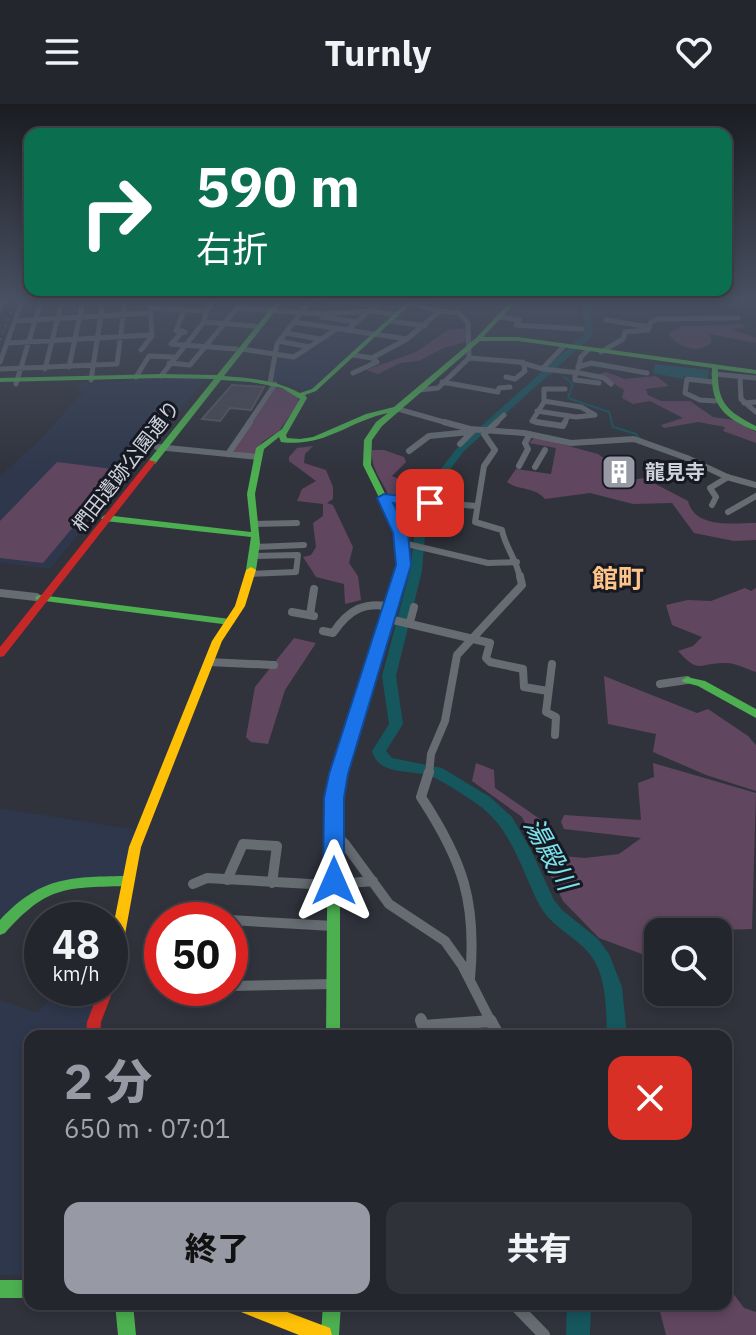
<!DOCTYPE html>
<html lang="ja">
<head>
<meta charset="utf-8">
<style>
	body { margin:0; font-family:"IBM Plex Sans","Noto Sans JP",sans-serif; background:#303239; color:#f1f3f6; height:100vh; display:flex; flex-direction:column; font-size:30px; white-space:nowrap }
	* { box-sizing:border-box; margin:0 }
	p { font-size:26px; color:#a3a5aa }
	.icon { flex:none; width:44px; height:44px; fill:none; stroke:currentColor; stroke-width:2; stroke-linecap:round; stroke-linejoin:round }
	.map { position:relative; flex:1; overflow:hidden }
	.panel { position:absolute; left:24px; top:926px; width:708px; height:280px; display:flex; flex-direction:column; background:#24262d; border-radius:16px; box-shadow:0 4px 12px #0003,0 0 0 2px #414349 }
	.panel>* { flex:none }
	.hud { position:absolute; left:24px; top:24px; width:708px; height:168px; border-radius:16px; box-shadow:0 4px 12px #0003,0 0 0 2px #414349; background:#0b6e4f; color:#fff; overflow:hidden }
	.fabs { position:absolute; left:644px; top:814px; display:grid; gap:16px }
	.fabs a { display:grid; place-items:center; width:88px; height:88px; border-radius:16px; background:#24262d; box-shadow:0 4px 12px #0003,0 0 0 2px #414349; font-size:40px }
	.speed { position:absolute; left:24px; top:798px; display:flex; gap:16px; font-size:40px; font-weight:700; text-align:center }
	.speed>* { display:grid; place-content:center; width:104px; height:104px; border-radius:50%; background:#24262d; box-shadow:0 4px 12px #0003,0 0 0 2px #414349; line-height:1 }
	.speed small { font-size:20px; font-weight:400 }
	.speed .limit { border:12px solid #d22; background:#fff; color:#111 }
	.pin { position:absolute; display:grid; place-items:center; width:68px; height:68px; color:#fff; margin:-34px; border-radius:16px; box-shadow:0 4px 12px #0006 }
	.me { position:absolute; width:88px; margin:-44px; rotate:0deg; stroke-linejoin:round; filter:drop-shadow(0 0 6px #0008) }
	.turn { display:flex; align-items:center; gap:28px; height:168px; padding:0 40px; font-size:36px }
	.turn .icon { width:104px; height:104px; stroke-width:2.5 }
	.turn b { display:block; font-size:56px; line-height:68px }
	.round { display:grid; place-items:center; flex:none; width:84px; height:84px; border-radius:16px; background:#303239 }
	.head { display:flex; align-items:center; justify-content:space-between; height:136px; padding:0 40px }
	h1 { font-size:48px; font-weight:800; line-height:60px; color:#979aa5 }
	.action { display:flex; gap:16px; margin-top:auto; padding:16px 40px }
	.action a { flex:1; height:92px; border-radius:16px; background:#979aa5; color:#111; font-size:32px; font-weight:800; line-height:92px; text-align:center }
	.action a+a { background:#303239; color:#f1f3f6 }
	header { display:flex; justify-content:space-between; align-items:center; height:104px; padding:0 40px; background:#24262d; font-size:36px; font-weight:800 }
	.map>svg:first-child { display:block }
	.built { fill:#2f374c }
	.green { fill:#61465f }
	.water { fill:#16565d }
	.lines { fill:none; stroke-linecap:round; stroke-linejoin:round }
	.stream { stroke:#16565d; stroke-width:2 }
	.river { fill:#16565d; fill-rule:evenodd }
	.building { fill:#474651; stroke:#56575f; stroke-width:2 }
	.street-far4 { stroke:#666c72; stroke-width:5 }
	.street-far3 { stroke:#666c72; stroke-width:6 }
	.street-far2 { stroke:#666c72; stroke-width:8 }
	.street-far1 { stroke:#666c72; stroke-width:10 }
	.street { stroke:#666c72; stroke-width:12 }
	.fast { fill:#4caf50; fill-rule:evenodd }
	.slow { fill:#ffc107; fill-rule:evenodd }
	.jam { fill:#c62828; fill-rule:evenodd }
	.rail { stroke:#666a70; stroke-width:2; stroke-dasharray:2 5; stroke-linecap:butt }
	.route { fill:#1a73e8; stroke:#114b97; stroke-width:2 }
	.labels { text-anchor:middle; stroke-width:6; stroke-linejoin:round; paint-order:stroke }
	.far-street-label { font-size:20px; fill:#ced2dd; stroke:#161921 }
	.far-poi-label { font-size:20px; font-weight:bold; fill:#ced2dd; stroke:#161921; text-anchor:start }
	.neighbourhood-label { font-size:26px; font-weight:bold; fill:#fec489; stroke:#161921 }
	.water-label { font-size:26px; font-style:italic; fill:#7ce2ec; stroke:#161921 }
</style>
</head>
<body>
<header><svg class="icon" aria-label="menu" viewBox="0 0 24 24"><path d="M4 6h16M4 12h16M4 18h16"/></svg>Turnly<svg class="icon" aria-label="heart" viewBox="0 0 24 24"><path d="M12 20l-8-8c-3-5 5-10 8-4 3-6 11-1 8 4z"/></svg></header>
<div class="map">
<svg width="756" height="1231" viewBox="0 0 756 1231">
	<rect width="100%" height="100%" fill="#30333c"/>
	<path class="built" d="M 532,197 L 578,197 L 580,225 L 518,221 L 521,217 L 504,213 L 515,200 L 528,202 Z
		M 338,225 L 371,231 L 312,285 L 302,285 L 273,276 L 277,251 L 295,254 Z
		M 169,273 L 200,275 L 203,278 L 50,465 L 0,459 L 0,372 L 40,336 L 82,289 L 77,280 Z
		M 0,704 L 141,727 L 124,777 L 58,780 L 0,825 Z
		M 55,887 L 95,901 L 85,932 L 30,932 L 30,1172 L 0,1171 L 0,896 L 38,909 Z"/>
	<path class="green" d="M 740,220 L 746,223 L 731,225 L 756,234 L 756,239 L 709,230 L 712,238 C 696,252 678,242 668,230 L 682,222 Z
		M 469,224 L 469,237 L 444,244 L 419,257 L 400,259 L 378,270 L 366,266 L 416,248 L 448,226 Z
		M 606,268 L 625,275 L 656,272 L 669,282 L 646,285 L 648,291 L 661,297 L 690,297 L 713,313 L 734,316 L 756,328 L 756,339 L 723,327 L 725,323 L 698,318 L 664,324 L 661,321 L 683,314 L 650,297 L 633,300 L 622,294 L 624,286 L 598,270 Z
		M 273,283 C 284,285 298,285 299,298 L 279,327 L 262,338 L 255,350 L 229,349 Z
		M 535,333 L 598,350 L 613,361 L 604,365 L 624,377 L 644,374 L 688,397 C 695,425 733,419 756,419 L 756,436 L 734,437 L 694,429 L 672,399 L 633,400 L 590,389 L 545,395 C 534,382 519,387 507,378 L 516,365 L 551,370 L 556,344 L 529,339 Z
		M 313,342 L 305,350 L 304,359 L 326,366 L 333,383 L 333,395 L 327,399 L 333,401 L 353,443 L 349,459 L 358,472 L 361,496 L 345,500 L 344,480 L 316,473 L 303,453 L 311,451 L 316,443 L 313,419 L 323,412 L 323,400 L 297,397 L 302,385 L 316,377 L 289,357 L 289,353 L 297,344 Z
		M 372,346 L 384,346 L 404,353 L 406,358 L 392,372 L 403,377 L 396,393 L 389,392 C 382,376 370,364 372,346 Z
		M 57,358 L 121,366 L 43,459 L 0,454 L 0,417 Z
		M 745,484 L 751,487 L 756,484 L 756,568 C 747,565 734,558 724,559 C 698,559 700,571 678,547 L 693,542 L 702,533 L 672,521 L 666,501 L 688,496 L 711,497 Z
		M 294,534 L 316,539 L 285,586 L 268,640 L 251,638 L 246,633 L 255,583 Z
		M 604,572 L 697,609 L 708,605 L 748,632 L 756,641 L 756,687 L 706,671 L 653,648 L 656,630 L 608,620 Z
		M 476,659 L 494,666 L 495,684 L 553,724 L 544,726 L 548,741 L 561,752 L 585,754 L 619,750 L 641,734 L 564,725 L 561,718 L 564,711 L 641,716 L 638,679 L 654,673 L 653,659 L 756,689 L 752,825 L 658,828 L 658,856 L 599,834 L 563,797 L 522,713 L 472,677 Z
		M 726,1180 L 744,1204 L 756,1208 L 756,1231 L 666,1231 L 658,1200 L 726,1200 Z"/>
	<path class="water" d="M 655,260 L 709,266 L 708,275 L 684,272 L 683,275 L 653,269 Z"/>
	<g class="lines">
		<path class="stream" d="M 546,269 L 551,270
			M 564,273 L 573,280 L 568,294 L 609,308 L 613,323 L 636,330 L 640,335"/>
		<path class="river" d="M 582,197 L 590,197 L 592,232 L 464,347 L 439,380 L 426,418 L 422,467 L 396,572 L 403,620 L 386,647 L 392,654 L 442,664 L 490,693 L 512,713 L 531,746 L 554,796 L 562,806 L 598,835 L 609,850 L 622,883 L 627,932 L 607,932 C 606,908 607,882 596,860 C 585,837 558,828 544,808 C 538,800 534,790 530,781 C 517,751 505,719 477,700 C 464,691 449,681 435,674 C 415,664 379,674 372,647 L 389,620 L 382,572 L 410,467 L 416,418 L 429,380 L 458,343 L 585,229 Z
			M 567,1200 L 591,1200 L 590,1231 L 566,1231 Z"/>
	</g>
	<path class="building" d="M 232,281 L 264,283 L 251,306 L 230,304 L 220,317 L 202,315 Z"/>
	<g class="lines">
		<path class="street-far4" d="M 324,197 L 359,200
			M 407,201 L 431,197
			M 151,204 L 206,207
			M 237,204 L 323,210 L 371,207
			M 0,206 L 4,197
			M 184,206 L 176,227 L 185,228
			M 371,207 L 397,211
			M 440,207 L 459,209 L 468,219 L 469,254 L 519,258 L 543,265 L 580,269 L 604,274 L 611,280
			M 322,213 L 357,218
			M 499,213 L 520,216 L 516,221 L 582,225
			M 606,216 L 650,223
			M 15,217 L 151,209
			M 391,217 L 425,222
			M 204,218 L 255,222
			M 294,218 L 407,235
			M 349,225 L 380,197
			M 183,227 L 171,240 L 236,245
			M 286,229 L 320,235
			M 279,237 L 309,243
			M 8,239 L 150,231
			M 242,245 L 294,253 L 338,224
			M 141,246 L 152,232 L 150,197
			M 601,248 L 623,235 L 625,228 L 648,226 L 651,218 L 658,215 L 738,214
			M 353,251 L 372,254
			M 0,258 L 22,197
			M 169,259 L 190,261 L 243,197
			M 69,263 L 83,197
			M 578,263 L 591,259 L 647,269
			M 543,264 L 564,242
			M 578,264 L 581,253 L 588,246
			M 0,265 L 117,260 L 125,197
			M 45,265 L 62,197
			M 575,268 L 575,276 L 599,279
			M 353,269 L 377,258 L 372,254 L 407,235 L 440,207 L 420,202
			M 714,270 L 756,274
			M 161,272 L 204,218 L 206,207 L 215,197
			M 136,273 L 149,252 L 173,253
			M 506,273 L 515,275 L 525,267 L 523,258
			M 740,273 L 741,295 L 756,308
			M 91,276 L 103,197
			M 442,278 L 498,288 L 499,284 L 510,283
			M 713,278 L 687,275 L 685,289 L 700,296 L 715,297
			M 270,279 L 277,240 L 310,197
			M 16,280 L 41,197
			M 419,286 L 438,284 L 469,254
			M 744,299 L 756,298
			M 398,305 L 451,320
			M 537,307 L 576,313 L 595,311 L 581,303 L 544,297
			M 248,320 L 275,280
			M 495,320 L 504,311
			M 548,320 L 532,317 L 544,298 L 544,285 L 565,285
			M 564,320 L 568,312"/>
		<path class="street-far3" d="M 444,318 L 470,325 L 524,329 L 571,339 L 634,335 L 687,354 L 727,373 L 756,381
			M 497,318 L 484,330 L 495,346 L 484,362 L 475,418 L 502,426 C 505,443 517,456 520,474
			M 536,318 L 563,322 L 565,318
			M 460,340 L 473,327
			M 157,343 L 258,353
			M 409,347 L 429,332 L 470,328
			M 228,350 L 250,318
			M 519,362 L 528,345 L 525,339 L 530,330
			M 535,363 L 545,346
			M 384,394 L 476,402
			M 417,399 L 431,376
			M 432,399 L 442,374
			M 712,401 L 716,393 L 710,384 L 728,373
			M 728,408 L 756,392
			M 254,420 L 297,419
			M 403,439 L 488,459 L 517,458
			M 255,443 L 304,441
			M 251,470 L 296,468 L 298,451 L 254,452"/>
		<path class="street-far2" d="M 0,489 L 36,493
			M 292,508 L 314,512
			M 310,511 L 314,485
			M 389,515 L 490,539 L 486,554 L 490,558 L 523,565 L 524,583 L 548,587
			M 410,518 L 414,503
			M 323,527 L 333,529 C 349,505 365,497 393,503
			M 208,558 L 274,561
			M 552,560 L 546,608 L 556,613 L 555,631
			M 660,580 L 687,576
			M 429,670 L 431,650 L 445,617 L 457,551 L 522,481 L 520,472"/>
		<path class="street-far1" d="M 429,668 L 421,693 C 463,757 477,798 470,875
			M 334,730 L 345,740 L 389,800 L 445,837 L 462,861 L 491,918
			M 227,776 L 243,740 L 277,742 L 272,779
			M 193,780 L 207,774 L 328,781 L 373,777
			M 200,815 L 225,816
			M 230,816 L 333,822
			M 230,882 L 333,880
			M 421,914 L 422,918
			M 484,918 L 491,917"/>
		<path class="street" d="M 421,916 L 423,922 L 491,917
			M 490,916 L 499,932
			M 514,1200 L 544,1231"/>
		<path class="fast" d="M 277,197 L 283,197 L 224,272 C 250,274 276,276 300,289 L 312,285 L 408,197 L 414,197 L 316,287 L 305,291 L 307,294 L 286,331 L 287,334 L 300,335 L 313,333 L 366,310 L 394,303 L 476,234 L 511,197 L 517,197 L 483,233 L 518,233 L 756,266 L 756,270 L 718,265 C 717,299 727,307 756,322 L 756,327 C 723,314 710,301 712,264 L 518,237 L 480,237 L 382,322 L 372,336 L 371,361 L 403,426 L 409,461 L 348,658 L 340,694 L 340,932 L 326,932 L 328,694 L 336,658 L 399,461 L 395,426 L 363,361 L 364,336 L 376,318 L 388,309 C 349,317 324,344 281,338 L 279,333 L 264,345 L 255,390 L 260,439 L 256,466 L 251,469 L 246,466 L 251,433 L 105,417 L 101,414 L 105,411 L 251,428 L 247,390 L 256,344 L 282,325 L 300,295 L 282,284 L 251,278 L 221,276 L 155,360 L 149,360 L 149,356 L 214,275 L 161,274 L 0,278 L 0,274 L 161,270 L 217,271 Z
			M 40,491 L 230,515 L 235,518 L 230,521 L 37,496 L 35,494 L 37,492 Z
			M 687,573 L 705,577 L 756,605 L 756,614 L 698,582 L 683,578 L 682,576 Z
			M 124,772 L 129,773 L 131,777 L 129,781 L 124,782 C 64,784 47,782 5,829 L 0,831 L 0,816 C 40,773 69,773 124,772 Z
			M 0,1176 L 30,1176 L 30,1194 L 0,1194 Z
			M 115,1200 L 133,1200 L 136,1231 L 118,1231 Z
			M 323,1200 L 341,1200 L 339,1231 L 321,1231 Z"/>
		<path class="slow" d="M 251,463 L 256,466 L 245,502 L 222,537 L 141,743 L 117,874 L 115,878 L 110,880 L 110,838 L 129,743 L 212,537 L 235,502 L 246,466 Z
			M 233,1200 L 266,1200 L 330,1224 L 332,1231 L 299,1231 L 236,1206 Z"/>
		<path class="jam" d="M 149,356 L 156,358 L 4,552 L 0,553 L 0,543 Z
			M 110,879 L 114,884 L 101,918 L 100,932 L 86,932 L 87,918 L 100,884 L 110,884 Z"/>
		<path class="rail" d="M 0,236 L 15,197"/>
	</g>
	<linearGradient id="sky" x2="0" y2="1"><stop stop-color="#1a1c21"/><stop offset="0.53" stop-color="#485061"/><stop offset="1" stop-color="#485061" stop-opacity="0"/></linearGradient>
	<rect width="756" height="369" fill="url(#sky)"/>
	<path class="route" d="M 384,390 L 430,395 L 437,399 L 430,403 L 393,399 L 408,429 L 411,461 L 348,670 L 344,694 L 344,777 L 341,784 L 334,786 L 326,784 L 323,777 L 324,694 L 329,670 L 396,461 L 393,429 L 377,394 Z"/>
	<defs>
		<symbol id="building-square" viewBox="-11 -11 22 22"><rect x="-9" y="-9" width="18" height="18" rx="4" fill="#979aa5" stroke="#161921"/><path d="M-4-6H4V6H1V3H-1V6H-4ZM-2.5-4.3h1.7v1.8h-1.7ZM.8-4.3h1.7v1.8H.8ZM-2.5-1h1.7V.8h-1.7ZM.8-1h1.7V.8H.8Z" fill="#fff"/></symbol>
	</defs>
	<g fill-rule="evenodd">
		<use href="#building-square" x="599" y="348" width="40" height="40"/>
	</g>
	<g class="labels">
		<g class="far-street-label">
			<text transform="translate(126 362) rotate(-52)" y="7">椚田遺跡公園通り</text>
		</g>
		<g class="far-poi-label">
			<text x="645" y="375">龍見寺</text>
		</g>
		<g class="neighbourhood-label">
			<text x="618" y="484">館町</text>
		</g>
		<g class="water-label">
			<text transform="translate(550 750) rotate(61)" y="9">湯殿川</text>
		</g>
	</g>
</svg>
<div class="fabs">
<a><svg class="icon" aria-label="search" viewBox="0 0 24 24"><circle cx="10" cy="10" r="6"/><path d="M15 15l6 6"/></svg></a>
</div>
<div class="speed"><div>48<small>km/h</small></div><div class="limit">50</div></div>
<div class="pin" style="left:430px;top:399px;background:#d93025"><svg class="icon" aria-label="arrive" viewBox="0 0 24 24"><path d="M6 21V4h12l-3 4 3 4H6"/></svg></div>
<svg class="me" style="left:334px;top:777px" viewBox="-20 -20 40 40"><path d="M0-17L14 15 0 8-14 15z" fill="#1a73e8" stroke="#fff" stroke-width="4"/></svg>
<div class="hud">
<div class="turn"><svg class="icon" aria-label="right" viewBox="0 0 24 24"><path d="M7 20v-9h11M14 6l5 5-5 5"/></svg><div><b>590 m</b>右折</div></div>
</div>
<section class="panel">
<div class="head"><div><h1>2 分</h1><p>650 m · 07:01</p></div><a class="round" style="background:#d93025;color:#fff"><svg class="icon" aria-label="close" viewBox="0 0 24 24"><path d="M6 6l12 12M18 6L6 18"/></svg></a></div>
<div class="action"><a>終了</a><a>共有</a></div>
</section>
</div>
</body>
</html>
